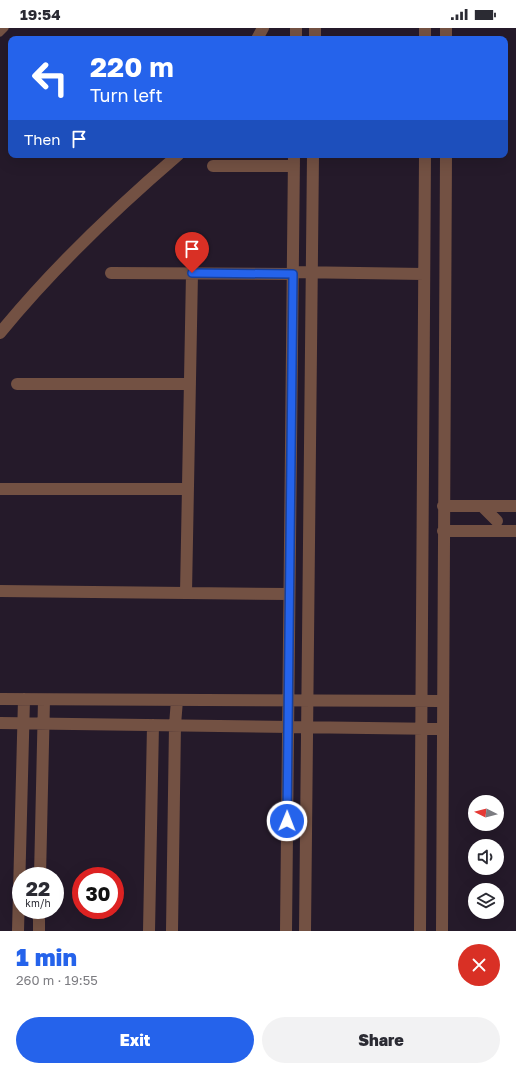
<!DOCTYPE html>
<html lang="en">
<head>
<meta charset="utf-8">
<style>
	body { margin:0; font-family:"Golos Text",sans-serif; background:#f2f2f3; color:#2b2b33; height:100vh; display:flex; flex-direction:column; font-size:15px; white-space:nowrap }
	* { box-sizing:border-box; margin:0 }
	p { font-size:13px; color:#7c7c81 }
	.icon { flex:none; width:22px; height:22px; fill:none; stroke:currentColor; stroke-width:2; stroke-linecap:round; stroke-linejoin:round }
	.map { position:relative; height:903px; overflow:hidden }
	.drawer { display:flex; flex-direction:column; background:#fff; flex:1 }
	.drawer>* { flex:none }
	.top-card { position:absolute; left:8px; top:8px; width:500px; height:122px; border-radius:8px; box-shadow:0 4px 16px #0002; background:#2563eb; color:#fff; overflow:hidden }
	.needle { width:26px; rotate:276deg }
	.buttons { position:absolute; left:468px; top:767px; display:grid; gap:8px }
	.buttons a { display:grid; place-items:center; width:36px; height:36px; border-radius:50%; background:#fff; box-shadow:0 4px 16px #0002; font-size:20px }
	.speed { position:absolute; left:12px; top:839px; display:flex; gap:8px; font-size:20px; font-weight:700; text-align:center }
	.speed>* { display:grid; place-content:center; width:52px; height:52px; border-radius:50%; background:#fff; box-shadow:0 4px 16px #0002; line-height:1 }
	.speed small { font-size:10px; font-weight:400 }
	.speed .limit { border:6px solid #d22; background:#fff; color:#111 }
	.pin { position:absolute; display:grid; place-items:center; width:34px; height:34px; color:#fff; margin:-41px -17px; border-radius:50% 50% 50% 0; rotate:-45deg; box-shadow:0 0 4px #0007 }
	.pin .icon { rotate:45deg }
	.me { position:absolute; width:44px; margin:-22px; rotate:1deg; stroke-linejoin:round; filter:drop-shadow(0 0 3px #0008) }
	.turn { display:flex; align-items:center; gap:14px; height:84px; padding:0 16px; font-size:18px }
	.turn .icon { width:52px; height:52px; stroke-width:2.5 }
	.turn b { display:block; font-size:28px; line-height:34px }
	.then { display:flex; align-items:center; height:38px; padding:0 16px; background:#0003; gap:8px; font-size:15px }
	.round { display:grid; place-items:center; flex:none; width:42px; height:42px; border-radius:21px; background:#f2f2f3 }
	.headline { display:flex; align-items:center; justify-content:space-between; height:68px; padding:0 16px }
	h1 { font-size:24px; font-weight:800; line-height:30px; color:#2563eb }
	.cta { display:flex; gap:8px; margin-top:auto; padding:8px 16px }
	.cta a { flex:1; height:46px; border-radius:24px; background:#2563eb; color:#fff; font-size:16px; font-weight:800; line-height:46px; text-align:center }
	.cta a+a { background:#f2f2f3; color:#2b2b33 }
	.status { display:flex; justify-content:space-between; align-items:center; height:28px; padding:0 20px; background:#fff; direction:ltr }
	.status svg { height:11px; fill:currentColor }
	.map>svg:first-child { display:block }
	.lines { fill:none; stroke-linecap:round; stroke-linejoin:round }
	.lane { stroke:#735143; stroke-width:7 }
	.street { stroke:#735143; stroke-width:12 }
	.route-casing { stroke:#184099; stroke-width:10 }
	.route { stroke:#2563eb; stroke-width:7 }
</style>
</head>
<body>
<div class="status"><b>19:54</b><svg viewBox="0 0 49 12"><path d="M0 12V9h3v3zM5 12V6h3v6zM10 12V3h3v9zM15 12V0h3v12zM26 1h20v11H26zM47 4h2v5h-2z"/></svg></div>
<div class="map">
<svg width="516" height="903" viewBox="0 0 516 903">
	<rect width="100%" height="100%" fill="#251a2a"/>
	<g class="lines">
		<path class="lane" d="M 0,5 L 5,0"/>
		<path class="street" d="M 257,11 L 263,0
			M 296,11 L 296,0
			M 315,11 L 315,0
			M 425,11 L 425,0
			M 446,11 L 446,0
			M 213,138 L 294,138
			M 293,244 L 424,246
			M 111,245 L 293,246
			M 0,305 C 53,240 114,182 178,127
			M 17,356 L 190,356
			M 0,461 L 188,461
			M 443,478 L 516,478
			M 482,478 L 497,493
			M 443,503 L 516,503
			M 0,563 L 289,566
			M 186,565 L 192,245
			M 0,671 L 443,673
			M 0,695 L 443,701
			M 40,848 L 44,672
			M 18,903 L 24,671
			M 39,903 L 39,882
			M 149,903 L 153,697
			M 172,903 L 175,697 L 177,672
			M 286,903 L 294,127
			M 305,903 L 313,127
			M 420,903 L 425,127
			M 442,903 L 446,127"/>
	</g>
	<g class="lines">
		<defs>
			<path id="route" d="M 192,245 L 293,246 L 287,793"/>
		</defs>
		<use href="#route" class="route-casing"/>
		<use href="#route" class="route"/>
	</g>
</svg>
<div class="buttons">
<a><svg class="needle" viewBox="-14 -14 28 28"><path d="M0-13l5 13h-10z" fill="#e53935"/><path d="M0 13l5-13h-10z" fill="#7c7c81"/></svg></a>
<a><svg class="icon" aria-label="sound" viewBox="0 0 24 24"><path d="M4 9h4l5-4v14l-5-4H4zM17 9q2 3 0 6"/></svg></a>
<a><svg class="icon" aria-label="layers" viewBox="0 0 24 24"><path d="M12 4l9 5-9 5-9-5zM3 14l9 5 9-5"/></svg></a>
</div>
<div class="speed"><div>22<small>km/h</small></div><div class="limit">30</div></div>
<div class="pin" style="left:192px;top:245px;background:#d93025"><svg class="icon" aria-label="arrive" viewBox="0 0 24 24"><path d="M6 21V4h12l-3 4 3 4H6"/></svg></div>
<svg class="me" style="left:287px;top:793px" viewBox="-20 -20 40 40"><circle r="17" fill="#2563eb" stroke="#fff" stroke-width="3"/><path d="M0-11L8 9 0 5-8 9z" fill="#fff"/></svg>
<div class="top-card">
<div class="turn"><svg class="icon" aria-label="left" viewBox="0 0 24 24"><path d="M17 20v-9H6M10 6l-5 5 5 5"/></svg><div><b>220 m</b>Turn left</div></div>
<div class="then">Then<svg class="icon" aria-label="arrive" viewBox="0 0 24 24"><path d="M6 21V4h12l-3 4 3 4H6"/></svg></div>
</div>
</div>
<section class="drawer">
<div class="headline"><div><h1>1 min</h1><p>260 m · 19:55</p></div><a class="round" style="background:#d93025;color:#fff"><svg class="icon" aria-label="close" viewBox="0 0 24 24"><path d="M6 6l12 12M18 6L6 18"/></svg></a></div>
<div class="cta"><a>Exit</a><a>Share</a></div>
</section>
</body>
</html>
